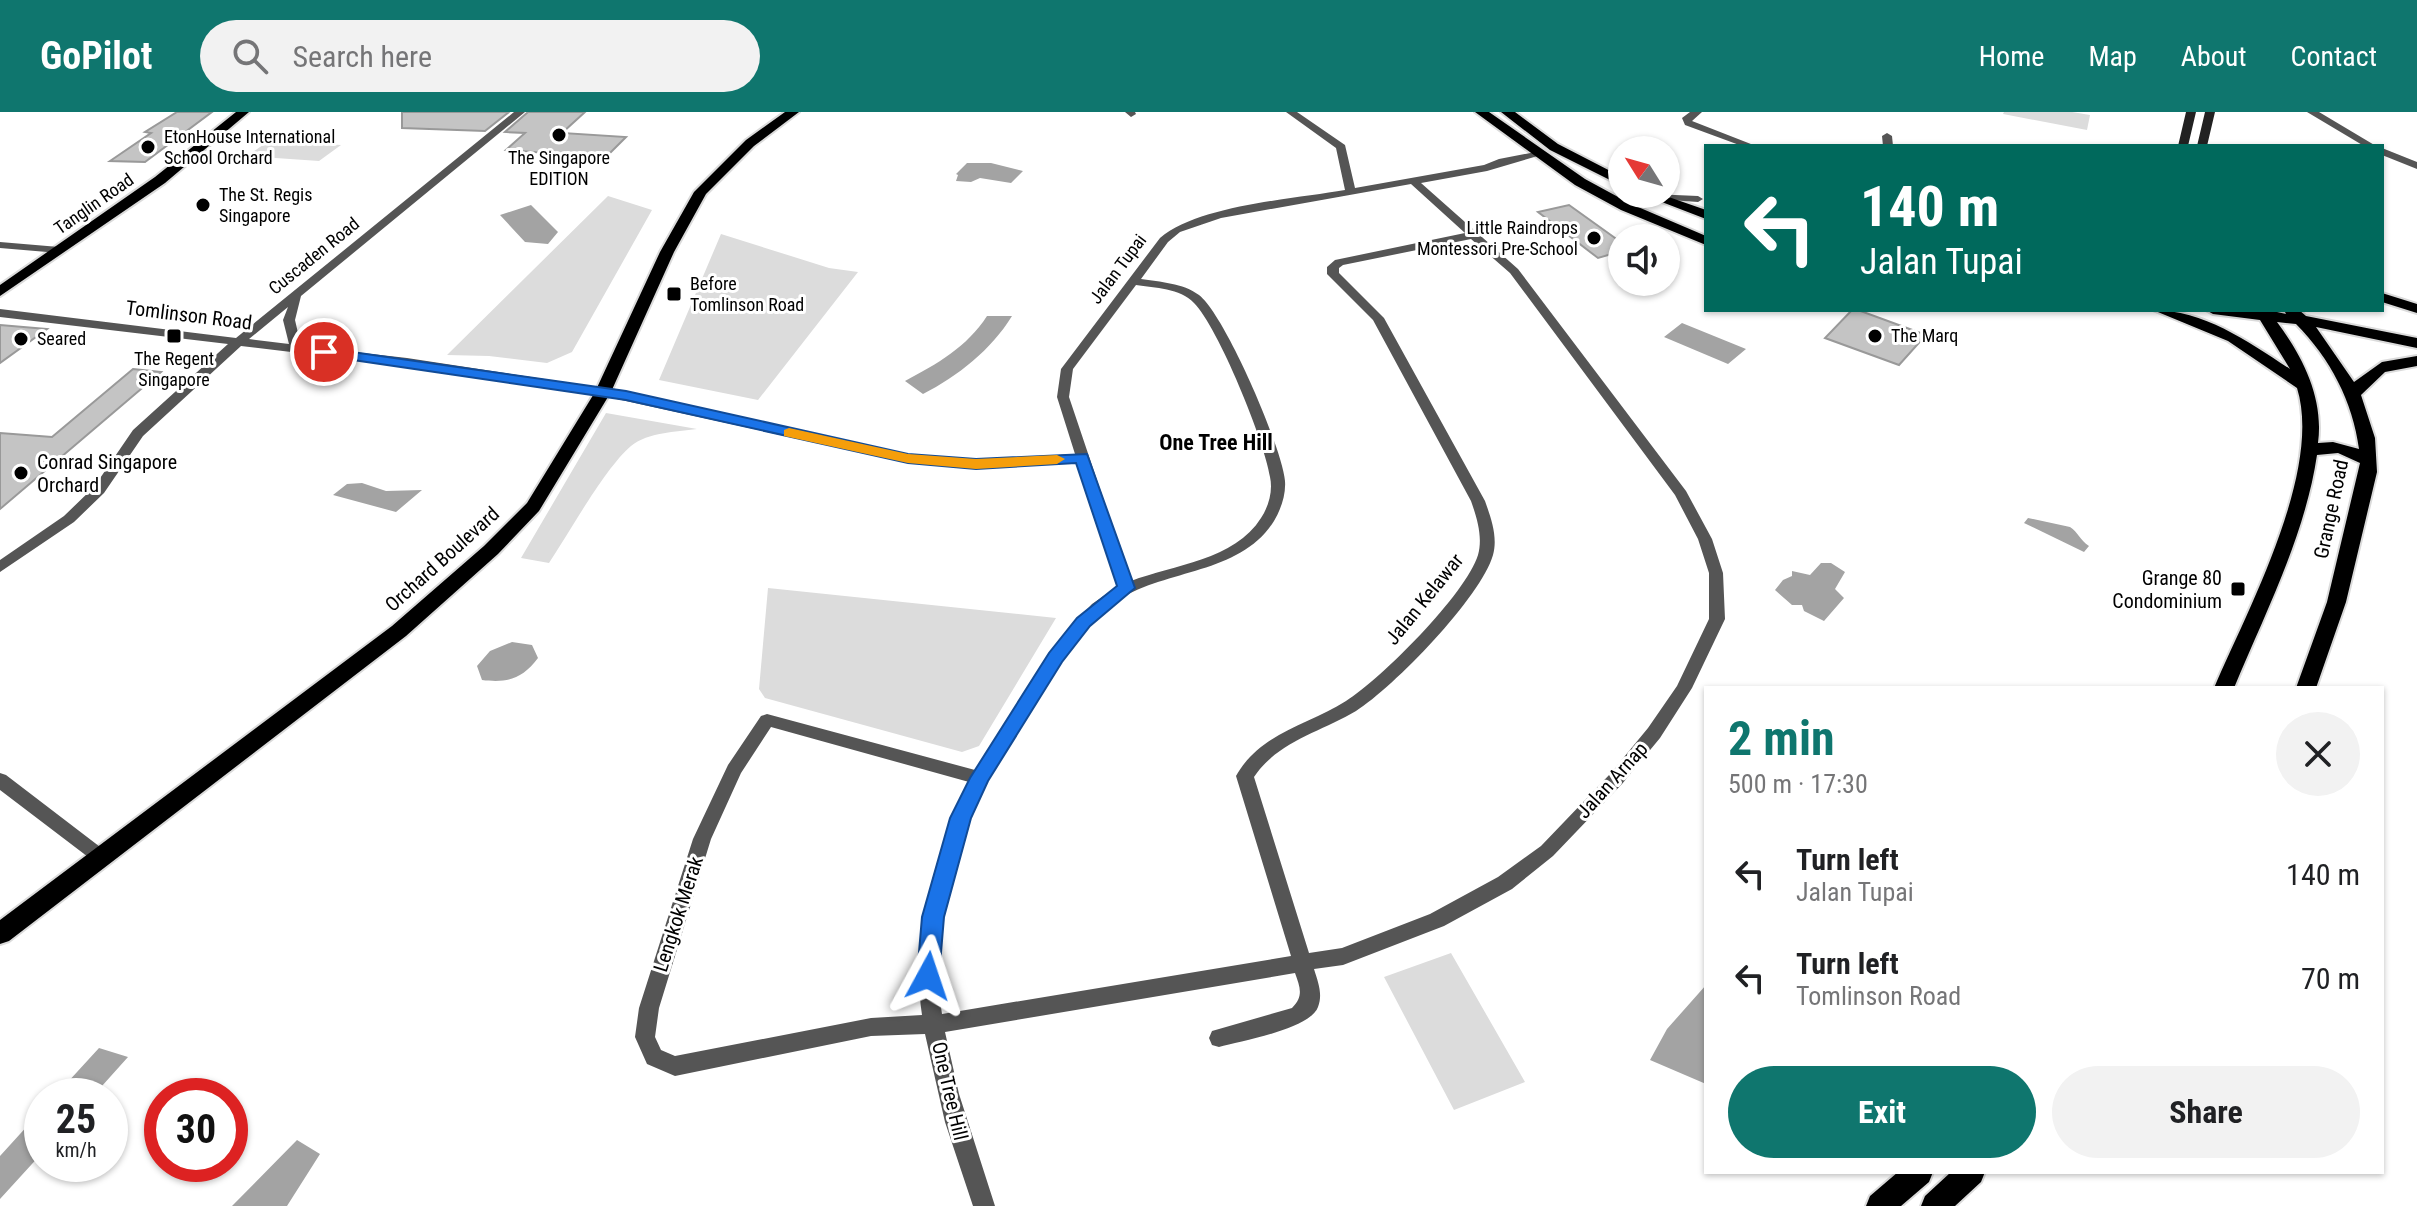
<!DOCTYPE html>
<html lang="en">
<head>
<meta charset="utf-8">
<style>
	body { margin:0; font-family:"Roboto Condensed",sans-serif; background:#f2f2f2; color:#202124; height:100vh; display:flex; flex-direction:column; font-size:30px; white-space:nowrap }
	* { box-sizing:border-box; margin:0 }
	p { font-size:26px; color:#757577 }
	.icon { flex:none; width:44px; height:44px; fill:none; stroke:currentColor; stroke-width:2; stroke-linecap:round; stroke-linejoin:round }
	.map { position:relative; flex:1; overflow:hidden }
	.drawer { position:absolute; left:1704px; top:574px; width:680px; height:488px; display:flex; flex-direction:column; background:#fff; border-radius:0px; box-shadow:0 2px 6px #0004 }
	.drawer>* { flex:none }
	.top-card { position:absolute; left:1704px; top:32px; width:680px; height:168px; border-radius:0px; box-shadow:0 2px 6px #0004; background:#00695c; color:#fff; overflow:hidden }
	.needle { width:52px; rotate:307deg }
	.controls { position:absolute; left:1608px; top:24px; display:grid; gap:16px }
	.controls a { display:grid; place-items:center; width:72px; height:72px; border-radius:50%; background:#fff; box-shadow:0 2px 6px #0004; font-size:40px }
	.speed { position:absolute; left:24px; top:966px; display:flex; gap:16px; font-size:40px; font-weight:700; text-align:center }
	.speed>* { display:grid; place-content:center; width:104px; height:104px; border-radius:50%; background:#fff; box-shadow:0 2px 6px #0004; line-height:1 }
	.speed small { font-size:20px; font-weight:400 }
	.speed .limit { border:12px solid #d22; background:#fff; color:#111 }
	.pin { position:absolute; display:grid; place-items:center; width:68px; height:68px; color:#fff; margin:-34px; border:4px solid #fff; border-radius:50%; box-shadow:0 2px 8px #0007 }
	.me { position:absolute; width:88px; margin:-44px; rotate:5deg; stroke-linejoin:round; filter:drop-shadow(0 0 6px #0008) }
	.turn { display:flex; align-items:center; gap:28px; height:168px; padding:0 24px; font-size:36px }
	.turn .icon { width:104px; height:104px; stroke-width:2.5 }
	.turn b { display:block; font-size:56px; line-height:68px }
	.round { display:grid; place-items:center; flex:none; width:84px; height:84px; border-radius:42px; background:#f2f2f2 }
	.overview { display:flex; align-items:center; justify-content:space-between; height:136px; padding:0 24px }
	h1 { font-size:48px; font-weight:700; line-height:60px; color:#0f766e }
	.button { display:flex; gap:16px; margin-top:auto; padding:16px 24px }
	.button a { flex:1; height:92px; border-radius:48px; background:#0f766e; color:#fff; font-size:32px; font-weight:700; line-height:92px; text-align:center }
	.button a+a { background:#f2f2f2; color:#202124 }
	ul { padding:0; list-style:none }
	li { display:flex; align-items:center; gap:24px; height:104px; padding:0 24px }
	li div { flex:1 }
	li b { display:block; font-size:30px }
	li em { font-style:normal }
	header { display:flex; align-items:center; gap:48px; box-sizing:border-box; height:112px; padding:0 40px; background:#0f766e; color:#fff }
	header strong { font-size:38px }
	nav { display:flex; gap:44px; margin-inline-start:auto; font-size:28px }
	.search { width:560px; height:72px; background:#f2f2f2; display:flex; align-items:center; gap:20px; box-sizing:border-box; padding:0 28px; border-radius:44px; color:#757577; font-size:30px }
	.map>svg:first-child { display:block }
	.green { fill:#dcdcdc }
	.water { fill:#a3a3a3 }
	.building { fill:#c4c4c4; stroke:#999; stroke-width:2 }
	.lines { fill:none; stroke-linecap:round; stroke-linejoin:round }
	.primary-casing { stroke:#dbdbdb; stroke-width:4 }
	.street { fill:#555; fill-rule:evenodd }
	.secondary { fill:#222; fill-rule:evenodd }
	.primary { fill:#000; fill-rule:evenodd }
	.route { fill:#1a73e8; stroke:#114b97; stroke-width:2 }
	.slow { fill:#f59e0b }
	.poi-dot { fill:#000; stroke:#fff; stroke-width:3 }
	.labels { text-anchor:middle; stroke-width:6; stroke-linejoin:round; paint-order:stroke }
	.far-poi-label { font-size:18px; fill:#000; stroke:#fff; text-anchor:start }
	.far-street-label { font-size:18px; fill:#000; stroke:#fff }
	.street-label { font-size:20px; fill:#000; stroke:#fff }
	.poi-label { font-size:20px; fill:#000; stroke:#fff; text-anchor:start }
	.neighbourhood-label { font-size:22px; font-weight:bold; fill:#000; stroke:#fff }
</style>
</head>
<body>
<header>
<strong>GoPilot</strong>
<div class="search"><svg class="icon" aria-label="search" viewBox="0 0 24 24"><circle cx="10" cy="10" r="6"/><path d="M15 15l6 6"/></svg>Search here</div>
<nav><a>Home</a><a>Map</a><a>About</a><a>Contact</a></nav>
</header>
<div class="map">
<svg width="2417" height="1094" viewBox="0 0 2417 1094">
	<rect width="100%" height="100%" fill="#fff"/>
	<path class="green" d="M 2004,0 L 2072,0 L 2090,3 L 2087,18 L 2003,2 Z
		M 270,28 L 341,33 L 319,49 L 247,44 Z
		M 608,84 L 652,98 L 572,240 L 547,251 L 489,244 L 447,243 Z
		M 721,122 L 829,156 L 858,160 L 758,288 L 659,268 Z
		M 606,301 L 697,317 C 675,320 649,320 631,334 C 605,356 569,421 549,451 L 521,446 Z
		M 768,476 L 1056,506 L 979,634 L 962,640 L 765,586 L 759,577 Z
		M 1451,841 L 1525,970 L 1454,998 L 1384,865 Z"/>
	<path class="water" d="M 967,51 L 991,51 L 1023,59 L 1011,71 L 980,66 L 971,70 L 956,69 L 958,63 L 956,62 Z
		M 531,93 L 558,120 L 548,132 L 525,130 L 500,103 Z
		M 987,204 L 1012,204 C 991,238 958,264 923,282 L 905,269 C 937,252 967,235 987,204 Z
		M 1682,211 L 1746,237 L 1728,252 L 1664,225 Z
		M 362,371 L 386,379 L 422,378 L 396,400 L 333,383 L 347,372 Z
		M 2028,406 L 2070,415 C 2078,420 2080,428 2089,434 L 2084,440 L 2024,411 Z
		M 1821,451 L 1831,451 L 1845,460 L 1835,477 L 1844,486 L 1824,509 L 1804,499 L 1802,493 L 1792,493 L 1775,478 L 1783,468 L 1792,464 L 1792,459 L 1810,463 Z
		M 512,530 L 532,533 L 538,546 C 522,567 508,571 482,568 L 477,554 L 490,539 Z
		M 1706,873 L 1706,972 L 1650,948 L 1667,917 Z
		M 99,936 L 128,945 L 93,984 L 55,984 Z
		M 30,1011 L 42,1015 L 42,1041 L 0,1087 L 0,1044 Z
		M 297,1028 L 320,1042 L 287,1094 L 232,1094 Z"/>
	<path class="building" d="M 177,0 L 212,0 L 145,50 L 110,49 L 151,21 L 145,20 Z
		M 402,0 L 509,0 L 485,19 L 402,16 Z
		M 528,0 L 585,0 L 562,21 L 626,25 L 606,45 L 506,38 L 525,21 L 505,20 Z
		M 1569,93 L 1622,131 L 1622,139 L 1598,146 L 1538,100 Z
		M 1852,198 L 1858,198 L 1926,223 L 1899,253 L 1825,226 Z
		M 0,213 L 47,217 L 0,251 Z
		M 133,257 L 161,260 L 0,397 L 0,321 L 52,325 Z"/>
	<g class="lines">
		<defs>
			<path id="primary" d="M 236,0 L 249,0 L 165,71 L 0,184 L 0,173 L 155,65 Z
				M 785,0 L 799,0 L 754,34 L 706,82 L 674,140 L 611,280 L 539,399 L 498,442 L 406,524 L 9,829 L 0,832 L 0,808 L 392,514 L 484,434 L 527,391 L 595,280 L 660,140 L 694,80 L 746,28 Z
				M 1475,0 L 1489,0 L 1585,67 L 1631,92 L 1706,124 L 1706,133 L 1621,98 L 1575,73 Z
				M 1501,0 L 1515,0 L 1558,32 L 1622,65 L 1622,74 L 1550,38 Z
				M 1641,82 L 1660,82 L 1706,98 L 1706,107 Z
				M 2382,181 L 2417,192 L 2417,201 L 2382,190 Z
				M 2153,198 C 2204,198 2249,230 2290,257 L 2260,208 L 2213,202 L 2206,198 L 2268,198 L 2286,202 L 2284,198 L 2299,198 L 2306,204 L 2417,226 L 2417,236 L 2316,215 L 2354,270 L 2382,250 L 2417,244 L 2417,254 L 2385,260 L 2361,283 L 2375,326 L 2377,360 L 2346,490 L 2316,576 L 2296,576 L 2327,490 L 2360,351 L 2338,341 L 2317,343 C 2305,424 2265,501 2234,576 L 2214,576 C 2247,499 2323,359 2297,276 L 2228,229 ZM 2277,210 L 2296,212 C 2330,246 2353,290 2359,337 L 2333,330 L 2318,331 C 2324,286 2303,245 2277,210 Z
				M 1898,1060 L 1933,1060 L 1929,1070 L 1901,1094 L 1866,1094 L 1870,1084 Z
				M 1951,1060 L 1985,1060 L 1981,1070 L 1955,1094 L 1921,1094 L 1925,1084 Z"/>
		</defs>
		<use href="#primary" class="primary-casing"/>
		<path class="street" d="M 514,0 L 525,0 L 301,184 L 295,208 L 301,234 L 407,246 L 603,276 L 908,343 L 976,348 L 1075,342 L 1057,285 L 1061,257 L 1160,126 C 1199,93 1294,87 1345,78 L 1336,36 L 1286,0 L 1297,0 L 1345,33 L 1355,76 L 1484,53 L 1499,47 L 1541,39 L 1541,43 L 1487,59 L 1421,71 L 1518,157 L 1686,379 L 1712,427 L 1723,461 L 1725,507 L 1692,576 L 1660,626 L 1622,672 L 1553,744 L 1512,777 L 1444,814 L 1343,853 L 1314,857 C 1318,870 1323,882 1318,895 C 1310,917 1241,929 1219,935 L 1212,933 L 1209,926 L 1212,919 L 1219,917 L 1292,896 C 1304,884 1300,875 1295,861 L 945,920 L 959,982 L 995,1094 L 973,1094 L 945,1010 L 925,922 L 871,924 L 675,964 L 647,952 L 635,925 L 639,896 L 693,727 L 728,653 L 761,604 L 767,602 L 975,658 L 1068,518 L 1092,492 L 1118,474 L 1078,350 L 976,356 L 908,351 L 603,284 L 407,254 L 241,234 L 143,324 L 104,381 L 74,410 L 0,460 L 0,448 L 64,404 L 94,375 L 133,318 L 228,232 L 0,205 L 0,197 L 236,226 ZM 1411,72 L 1465,121 L 1335,148 L 1327,155 L 1327,162 L 1373,208 L 1471,389 C 1477,406 1483,425 1478,443 C 1466,482 1381,567 1346,589 C 1308,613 1260,621 1236,664 L 1291,844 L 942,902 C 929,822 952,732 991,661 C 1004,636 1023,615 1037,590 C 1059,554 1082,509 1120,487 C 1168,457 1241,462 1274,409 C 1281,397 1286,383 1285,369 C 1282,335 1225,203 1199,183 C 1183,171 1160,170 1141,167 L 1168,130 L 1180,120 L 1221,106 ZM 1471,127 L 1510,161 L 1675,383 L 1698,427 L 1709,461 L 1709,507 L 1677,574 L 1648,616 L 1610,662 L 1541,734 L 1498,765 L 1430,802 L 1342,836 L 1309,841 L 1254,665 C 1278,629 1321,620 1356,599 C 1394,575 1481,485 1493,443 C 1498,425 1491,406 1485,389 L 1384,206 L 1339,161 L 1339,156 L 1343,153 ZM 1136,173 C 1155,176 1180,176 1194,191 C 1218,215 1265,330 1270,365 C 1273,378 1269,394 1261,406 C 1235,448 1173,453 1131,469 L 1069,285 L 1073,257 ZM 288,195 L 283,208 L 289,232 L 249,227 ZM 771,615 L 969,670 C 935,743 910,822 922,903 L 871,906 L 675,944 L 661,938 L 655,925 L 659,896 L 711,727 L 741,661 Z
			M 1125,0 L 1135,0 L 1136,2 L 1131,5 Z
			M 1690,0 L 1702,0 L 1692,9 L 1756,34 L 1742,34 L 1685,13 L 1682,6 Z
			M 2307,0 L 2319,0 L 2376,34 L 2364,34 Z
			M 1887,21 L 1892,24 L 1893,34 L 1883,34 L 1882,24 Z
			M 2382,36 L 2417,50 L 2417,57 L 2382,43 Z
			M 1652,82 L 1698,84 L 1703,87 L 1698,90 L 1656,87 L 1652,86 Z
			M 0,130 L 59,135 L 65,138 L 59,141 L 0,136 Z
			M 0,661 L 6,663 L 108,741 L 111,746 L 108,751 L 102,754 L 96,751 L 0,678 Z"/>
		<path class="secondary" d="M 2186,0 L 2196,0 L 2188,34 L 2178,34 Z
			M 2205,0 L 2215,0 L 2207,34 L 2197,34 Z"/>
		<use href="#primary" class="primary"/>
	</g>
	<path class="route" d="M 324,236 L 626,279 L 908,342 L 976,347 L 1087,342 L 1135,476 L 1090,514 L 1062,550 L 988,669 L 971,706 L 944,805 L 939,864 L 936,871 L 928,874 L 920,871 L 917,864 L 922,805 L 950,706 L 970,666 L 1049,541 L 1077,506 L 1117,474 L 1076,351 L 976,357 L 908,351 L 626,288 L 319,243 L 317,240 Z"/>
	<path class="slow" d="M 789,316 L 908,342 L 976,347 L 1057,343 L 1065,347 L 1057,352 L 976,357 L 908,351 L 784,324 L 784,318 Z"/>
	<g class="poi-dot">
		<circle cx="559" cy="23" r="8"/>
		<circle cx="148" cy="35" r="8"/>
		<circle cx="203" cy="93" r="8"/>
		<circle cx="1594" cy="126" r="8"/>
		<rect x="666" y="174" width="16" height="16" rx="4"/>
		<rect x="166" y="216" width="16" height="16" rx="4"/>
		<circle cx="1875" cy="224" r="8"/>
		<circle cx="21" cy="227" r="8"/>
		<circle cx="21" cy="361" r="8"/>
		<rect x="2230" y="469" width="16" height="16" rx="4"/>
	</g>
	<g class="labels">
		<g class="far-poi-label">
			<text x="164" y="31">EtonHouse International<tspan x="164" dy="21">School Orchard</tspan></text>
			<text x="559" y="52" text-anchor="middle">The Singapore<tspan x="559" dy="21">EDITION</tspan></text>
			<text x="219" y="89">The St. Regis<tspan x="219" dy="21">Singapore</tspan></text>
			<text x="1578" y="122" text-anchor="end">Little Raindrops<tspan x="1578" dy="21">Montessori Pre-School</tspan></text>
			<text x="690" y="178">Before<tspan x="690" dy="21">Tomlinson Road</tspan></text>
			<text x="1891" y="230">The Marq</text>
			<text x="37" y="233">Seared</text>
			<text x="174" y="253" text-anchor="middle">The Regent<tspan x="174" dy="21">Singapore</tspan></text>
		</g>
		<g class="far-street-label">
			<text transform="translate(94 92) rotate(-35)" y="6">Tanglin Road</text>
			<text transform="translate(314 144) rotate(-39)" y="6">Cuscaden Road</text>
			<text transform="translate(1118 157) rotate(-53)" y="6">Jalan Tupai</text>
		</g>
		<g class="street-label">
			<text transform="translate(189 203) rotate(7)" y="7">Tomlinson Road</text>
			<text transform="translate(2331 397) rotate(-78)" y="7">Grange Road</text>
			<text transform="translate(442 447) rotate(-42)" y="7">Orchard Boulevard</text>
			<text transform="translate(1424 487) rotate(-51)" y="7">Jalan Kelawar</text>
			<text transform="translate(1612 668) rotate(-48)" y="7">Jalan Arnap</text>
			<text transform="translate(678 802) rotate(-72)" y="7">Lengkok Merak</text>
			<text transform="translate(950 979) rotate(77)" y="7">One Tree Hill</text>
		</g>
		<g class="poi-label">
			<text x="37" y="357">Conrad Singapore<tspan x="37" dy="23">Orchard</tspan></text>
			<text x="2222" y="473" text-anchor="end">Grange 80<tspan x="2222" dy="23">Condominium</tspan></text>
		</g>
		<g class="neighbourhood-label">
			<text x="1216" y="338">One Tree Hill</text>
		</g>
	</g>
</svg>
<div class="controls">
<a><svg class="needle" viewBox="-14 -14 28 28"><path d="M0-13l5 13h-10z" fill="#e53935"/><path d="M0 13l5-13h-10z" fill="#757577"/></svg></a>
<a><svg class="icon" aria-label="sound" viewBox="0 0 24 24"><path d="M4 9h4l5-4v14l-5-4H4zM17 9q2 3 0 6"/></svg></a>
</div>
<div class="speed"><div>25<small>km/h</small></div><div class="limit">30</div></div>
<div class="pin" style="left:324px;top:240px;background:#d93025"><svg class="icon" aria-label="arrive" viewBox="0 0 24 24"><path d="M6 21V4h12l-3 4 3 4H6"/></svg></div>
<svg class="me" style="left:928px;top:864px" viewBox="-20 -20 40 40"><path d="M0-17L14 15 0 8-14 15z" fill="#1a73e8" stroke="#fff" stroke-width="4"/></svg>
<div class="top-card">
<div class="turn"><svg class="icon" aria-label="left" viewBox="0 0 24 24"><path d="M17 20v-9H6M10 6l-5 5 5 5"/></svg><div><b>140 m</b>Jalan Tupai</div></div>
</div>
<section class="drawer">
<div class="overview"><div><h1>2 min</h1><p>500 m · 17:30</p></div><a class="round"><svg class="icon" aria-label="close" viewBox="0 0 24 24"><path d="M6 6l12 12M18 6L6 18"/></svg></a></div>
<ul>
<li><svg class="icon" aria-label="left" viewBox="0 0 24 24"><path d="M17 20v-9H6M10 6l-5 5 5 5"/></svg><div><b>Turn left</b><p>Jalan Tupai</p></div><em>140 m</em></li>
<li><svg class="icon" aria-label="left" viewBox="0 0 24 24"><path d="M17 20v-9H6M10 6l-5 5 5 5"/></svg><div><b>Turn left</b><p>Tomlinson Road</p></div><em>70 m</em></li>
</ul>
<div class="button"><a>Exit</a><a>Share</a></div>
</section>
</div>
</body>
</html>
